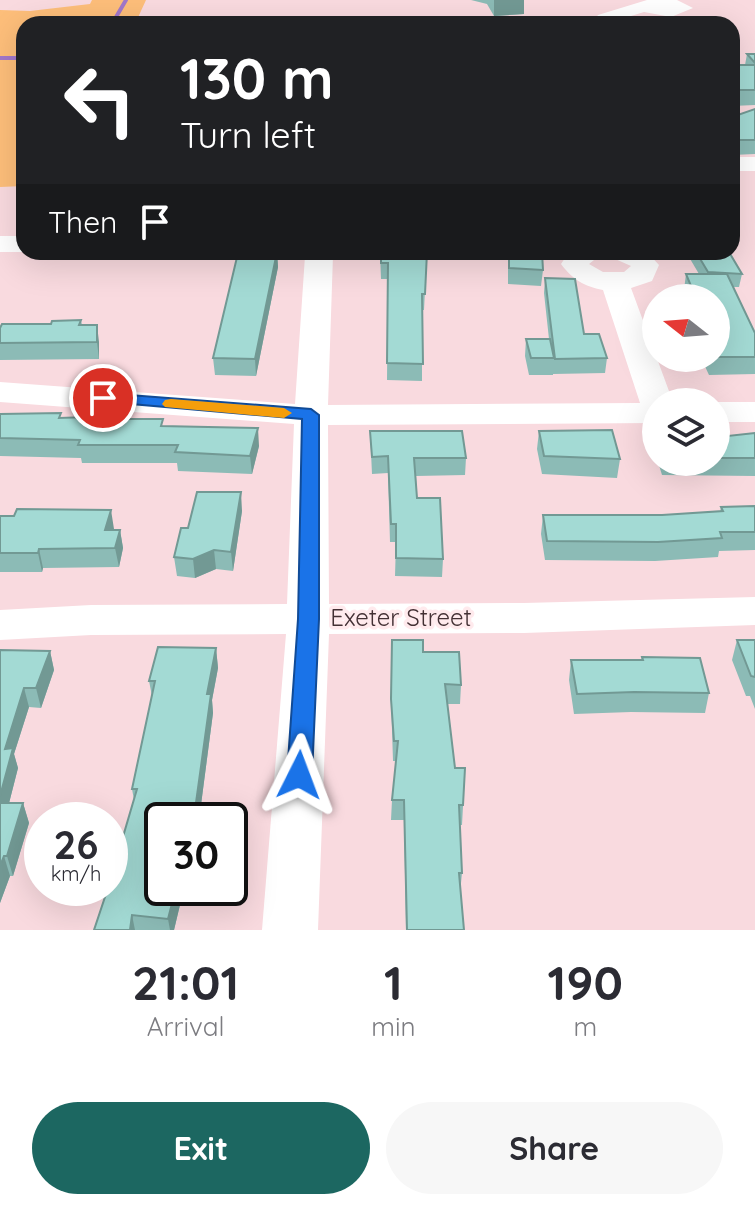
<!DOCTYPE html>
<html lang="en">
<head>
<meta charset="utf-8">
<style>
	body { margin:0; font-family:Quicksand,sans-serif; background:#f7f7f7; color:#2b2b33; height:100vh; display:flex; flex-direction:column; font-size:30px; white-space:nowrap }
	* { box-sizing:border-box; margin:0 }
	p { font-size:26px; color:#7c7c81 }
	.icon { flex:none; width:44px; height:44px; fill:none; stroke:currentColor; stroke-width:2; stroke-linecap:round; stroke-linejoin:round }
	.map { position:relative; height:930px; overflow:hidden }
	.side { display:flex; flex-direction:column; background:#fff; flex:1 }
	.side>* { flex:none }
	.hud { position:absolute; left:16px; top:16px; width:724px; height:244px; border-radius:24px; box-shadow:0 8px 32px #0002; background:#202124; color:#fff; overflow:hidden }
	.needle { width:52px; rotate:287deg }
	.buttons { position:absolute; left:642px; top:284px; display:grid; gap:16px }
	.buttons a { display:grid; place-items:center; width:88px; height:88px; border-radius:50%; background:#fff; box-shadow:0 8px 32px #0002; font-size:40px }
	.speed { position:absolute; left:24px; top:802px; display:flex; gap:16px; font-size:40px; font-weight:700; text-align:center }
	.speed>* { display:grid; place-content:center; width:104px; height:104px; border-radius:50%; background:#fff; box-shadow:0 8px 32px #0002; line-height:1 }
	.speed small { font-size:20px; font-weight:400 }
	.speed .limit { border:4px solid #111; border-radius:12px; background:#fff; color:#111 }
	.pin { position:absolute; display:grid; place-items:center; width:68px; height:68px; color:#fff; margin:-34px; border:4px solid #fff; border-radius:50%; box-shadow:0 2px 8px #0007 }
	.me { position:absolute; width:88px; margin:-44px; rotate:3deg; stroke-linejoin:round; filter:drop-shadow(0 0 6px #0008) }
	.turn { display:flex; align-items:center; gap:28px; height:168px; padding:0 32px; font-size:36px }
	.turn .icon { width:104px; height:104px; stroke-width:2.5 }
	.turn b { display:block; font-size:56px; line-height:68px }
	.then { display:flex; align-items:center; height:76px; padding:0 32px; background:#0003; gap:16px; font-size:30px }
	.eta { display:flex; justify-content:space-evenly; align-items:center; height:136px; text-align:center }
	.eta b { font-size:48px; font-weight:700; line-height:56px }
	.primary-button { display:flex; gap:16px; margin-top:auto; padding:16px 32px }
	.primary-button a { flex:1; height:92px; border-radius:48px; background:#1c6761; color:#fff; font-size:32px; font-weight:700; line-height:92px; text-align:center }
	.primary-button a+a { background:#f7f7f7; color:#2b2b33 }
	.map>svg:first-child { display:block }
	.green { fill:#fdbe7a }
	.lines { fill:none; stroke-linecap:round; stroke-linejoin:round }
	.stream { stroke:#a277c9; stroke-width:4 }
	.minor { fill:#fff; fill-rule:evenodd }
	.wall { fill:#8cbbb6 }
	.shaded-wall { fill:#729994 }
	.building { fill:#a3dad4; stroke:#729994; stroke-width:2 }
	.route { fill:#1a73e8; stroke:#114b97; stroke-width:2 }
	.slow { fill:#f59e0b }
	.labels { text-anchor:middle; stroke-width:7; stroke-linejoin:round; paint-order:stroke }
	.street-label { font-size:24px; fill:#433034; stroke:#ffeaed }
</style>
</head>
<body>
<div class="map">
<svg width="755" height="930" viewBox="0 0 755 930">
	<rect width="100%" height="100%" fill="#f9dadf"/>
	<path class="green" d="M 92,0 L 146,0 L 135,24 L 24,24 L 24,186 L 0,187 L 0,10 L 30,11 L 90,4 Z"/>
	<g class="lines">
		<path class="stream" d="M 112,24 L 126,0
			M 0,58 L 24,58"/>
		<path class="minor" d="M 647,0 L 677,0 L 693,8 L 671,17 L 644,12 L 605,24 L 595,19 L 598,15 Z
			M 560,18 L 569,23 L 451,24 L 460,19 Z
			M 732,157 L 755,157 L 755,171 L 732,171 Z
			M 0,236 L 24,236 L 24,252 L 0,252 Z
			M 302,252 L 331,252 L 333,255 L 328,405 L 640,403 L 603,290 C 584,286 573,280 561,264 L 569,252 L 604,252 L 589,264 L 603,272 L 624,272 L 631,266 L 613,258 L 609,252 L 647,252 L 659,265 L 652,281 L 631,288 L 673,402 L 656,402 L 656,423 L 328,425 L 329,604 L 524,603 L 755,597 L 755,625 L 524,633 L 329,634 L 318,930 L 262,930 L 286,634 L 91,635 L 0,640 L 0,610 L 91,605 L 287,604 L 294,424 L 0,402 L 0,382 L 295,404 L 305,256 Z
			M 715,402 L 755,402 L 755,422 L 716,422 Z"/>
	</g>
	<path class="wall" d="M 471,0 L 524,0 L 524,14 L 494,16 L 487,4 Z
		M 747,54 L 755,54 L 755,105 L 732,106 L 732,65 L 745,65 Z
		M 755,109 L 755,154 L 732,155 L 732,117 Z
		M 277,252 L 278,267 L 256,376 L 215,375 L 213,358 Z
		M 380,252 L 427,252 L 424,310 L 422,310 L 422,381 L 387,380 L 388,279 L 381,279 Z
		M 508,252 L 542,252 L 543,270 L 541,286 L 508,284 Z
		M 686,252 L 729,252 L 742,274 L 739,287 L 733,287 L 755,333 L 755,374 L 709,375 L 701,358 L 716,358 L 716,298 L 687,298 L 684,290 L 686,274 L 699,274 Z
		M 545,278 L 584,334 L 607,358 L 605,373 L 553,374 L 553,372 L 553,375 L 529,375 L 525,356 L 526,339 L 549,339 L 544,293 Z
		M 81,320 L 82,325 L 99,342 L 99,359 L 0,360 L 0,328 L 51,324 Z
		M 0,414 L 62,418 L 118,419 L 164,426 L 259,446 L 252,474 L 178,471 L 177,463 L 82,463 L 81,458 L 0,456 Z
		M 716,428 L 728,436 L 755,433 L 755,476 L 662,475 L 658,462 L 716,462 Z
		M 656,430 L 656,455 L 653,446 Z
		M 370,431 L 466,458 L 465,475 L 416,476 L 417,498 L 443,559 L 442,577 L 395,576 L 396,542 L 390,542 L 388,473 L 372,474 Z
		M 539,431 L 620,459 L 617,478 L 542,474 L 537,449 Z
		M 755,506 L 755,550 L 719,551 L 718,557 L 655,561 L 545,560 L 541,534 L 543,515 L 662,515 L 720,512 L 721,507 Z
		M 242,511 L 233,571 L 216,569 L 195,578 L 177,576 L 174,557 Z
		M 0,516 L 14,516 L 120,530 L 123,548 L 119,567 L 43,568 L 42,572 L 0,572 Z
		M 737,640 L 755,640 L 755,709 L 750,696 L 746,696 L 732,660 Z
		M 216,648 L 218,668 L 212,700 L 213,713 L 199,820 L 162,820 L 162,888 L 184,888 L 174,930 L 94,930 L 123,840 L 134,800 L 132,789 L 152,696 L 149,681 Z
		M 0,650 L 50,651 L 54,670 L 41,708 L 29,707 L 14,754 L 18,768 L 9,803 L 23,803 L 29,823 L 13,876 L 10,876 L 0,903 Z
		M 423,652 L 461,685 L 460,704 L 447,704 L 455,768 L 465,768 L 462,825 L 460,825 L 462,873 L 460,893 L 464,930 L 406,930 L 404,820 L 391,820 L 392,800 L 396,761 L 393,761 L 391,699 Z
		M 642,657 L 709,693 L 705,713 L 631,712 L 574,714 L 569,680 L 571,660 L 641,660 Z"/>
	<path class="shaded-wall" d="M 494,0 L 524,0 L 524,14 L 494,16 Z
		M 277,252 L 278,267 L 256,376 L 255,359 Z
		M 97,325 L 99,342 L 99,359 L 97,342 Z
		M 258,428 L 259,446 L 252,474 L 250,456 Z
		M 241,492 L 242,511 L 233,571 L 231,552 Z
		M 111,510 L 114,529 L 108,548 L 105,530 Z
		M 120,530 L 123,548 L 119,567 L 115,548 Z
		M 39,549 L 43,568 L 42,572 L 38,553 Z
		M 214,550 L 216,569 L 195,578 L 193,559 Z
		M 216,648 L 218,668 L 212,700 L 213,713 L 199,820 L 192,820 L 207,694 Z
		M 50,651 L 54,670 L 41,708 L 36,688 Z
		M 24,688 L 29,707 L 14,754 L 18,768 L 4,823 L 0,809 L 0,796 L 5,749 Z
		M 23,803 L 29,823 L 13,876 L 7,856 Z
		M 4,856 L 10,876 L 0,903 L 0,866 Z
		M 176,888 L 184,888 L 174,930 L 170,930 L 168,919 Z
		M 132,915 L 135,930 L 130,930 Z"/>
	<path class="building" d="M 747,54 L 755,54 L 755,63 Z
		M 732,65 L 755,65 L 755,90 L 732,90 Z
		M 755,109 L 755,140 L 732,140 L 732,117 Z
		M 277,252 L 255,359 L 213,358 L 238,253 Z
		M 381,252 L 427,252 L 425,294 L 422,294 L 423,364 L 387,363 L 388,263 L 381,263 Z
		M 509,252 L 542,252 L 543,270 L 509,268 Z
		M 696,252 L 729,252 L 742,274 L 708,272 Z
		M 686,274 L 727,274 L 755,333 L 755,357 L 716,357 L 716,298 L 696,298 Z
		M 545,278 L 575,279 L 584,334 L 599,334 L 607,358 L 555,359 Z
		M 81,320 L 79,325 L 97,325 L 97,342 L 0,343 L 0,328 L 2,324 L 51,324 L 52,321 Z
		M 526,339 L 550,339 L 554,358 L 531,358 Z
		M 61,413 L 59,418 L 118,416 L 117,419 L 163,419 L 161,426 L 258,428 L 250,456 L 175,452 L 178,445 L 78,445 L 80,440 L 0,438 L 0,414 Z
		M 725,427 L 728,436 L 755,433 L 755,458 L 716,458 L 716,428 Z
		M 612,430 L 620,459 L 544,456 L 539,431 Z
		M 370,431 L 462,431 L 466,458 L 414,458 L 417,498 L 440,498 L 443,559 L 396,558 L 396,524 L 391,524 L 388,456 L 372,457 Z
		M 197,492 L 241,492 L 231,552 L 214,550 L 193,559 L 174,557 L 181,528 L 188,528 Z
		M 755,506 L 755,532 L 720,532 L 722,538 L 658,542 L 547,541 L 543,515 L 662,515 L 723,511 L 721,507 Z
		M 17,509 L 111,510 L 105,530 L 120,530 L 115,548 L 39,549 L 38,553 L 0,553 L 0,516 L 14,516 Z
		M 392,640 L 423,640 L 423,652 L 459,652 L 461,685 L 445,684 L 455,768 L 465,768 L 463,805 L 459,805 L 462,873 L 459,873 L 464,930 L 407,930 L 404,800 L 392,800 L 398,741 L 394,741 L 391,699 Z
		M 737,640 L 755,640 L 755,677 L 751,676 Z
		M 158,647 L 216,648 L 207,694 L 211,694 L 195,810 L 192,820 L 162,820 L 162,888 L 176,888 L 168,919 L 132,915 L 130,930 L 94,930 L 108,888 L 110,888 L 110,881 L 137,789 L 132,789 L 155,681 L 149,681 Z
		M 0,650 L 50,651 L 36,688 L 24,688 L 5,749 L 13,748 L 0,796 Z
		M 642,657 L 700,658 L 709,693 L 634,692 L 577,694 L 571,660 L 643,660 Z
		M 0,803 L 23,803 L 7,856 L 4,856 L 0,866 Z"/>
	<path class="route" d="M 103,393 L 311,409 L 319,415 L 319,619 L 312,775 L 308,782 L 299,784 L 290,782 L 287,775 L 298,619 L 302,419 L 97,401 L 95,398 L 97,394 Z"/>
	<path class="slow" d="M 171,399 L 284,408 L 292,413 L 284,418 L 165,407 L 162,404 L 165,400 Z"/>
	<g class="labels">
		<g class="street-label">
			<text x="401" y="626">Exeter Street</text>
		</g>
	</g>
</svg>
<div class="buttons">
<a><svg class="needle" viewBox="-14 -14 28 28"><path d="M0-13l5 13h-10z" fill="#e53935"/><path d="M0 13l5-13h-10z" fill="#7c7c81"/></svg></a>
<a><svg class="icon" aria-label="layers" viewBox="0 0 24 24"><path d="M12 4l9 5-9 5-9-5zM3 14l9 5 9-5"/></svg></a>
</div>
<div class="speed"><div>26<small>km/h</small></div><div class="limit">30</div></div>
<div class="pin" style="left:103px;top:398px;background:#d93025"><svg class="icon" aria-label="arrive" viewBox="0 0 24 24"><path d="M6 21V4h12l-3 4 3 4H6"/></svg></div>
<svg class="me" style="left:299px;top:775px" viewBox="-20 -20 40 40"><path d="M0-17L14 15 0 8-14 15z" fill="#1a73e8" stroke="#fff" stroke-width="4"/></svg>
<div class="hud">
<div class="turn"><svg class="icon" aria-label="left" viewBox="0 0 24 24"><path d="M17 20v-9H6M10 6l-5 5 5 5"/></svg><div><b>130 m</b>Turn left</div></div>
<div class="then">Then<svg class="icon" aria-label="arrive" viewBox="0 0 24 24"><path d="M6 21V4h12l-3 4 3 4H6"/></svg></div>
</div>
</div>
<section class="side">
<div class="eta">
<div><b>21:01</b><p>Arrival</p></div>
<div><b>1</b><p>min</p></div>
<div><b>190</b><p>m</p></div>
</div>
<div class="primary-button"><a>Exit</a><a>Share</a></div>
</section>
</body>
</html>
